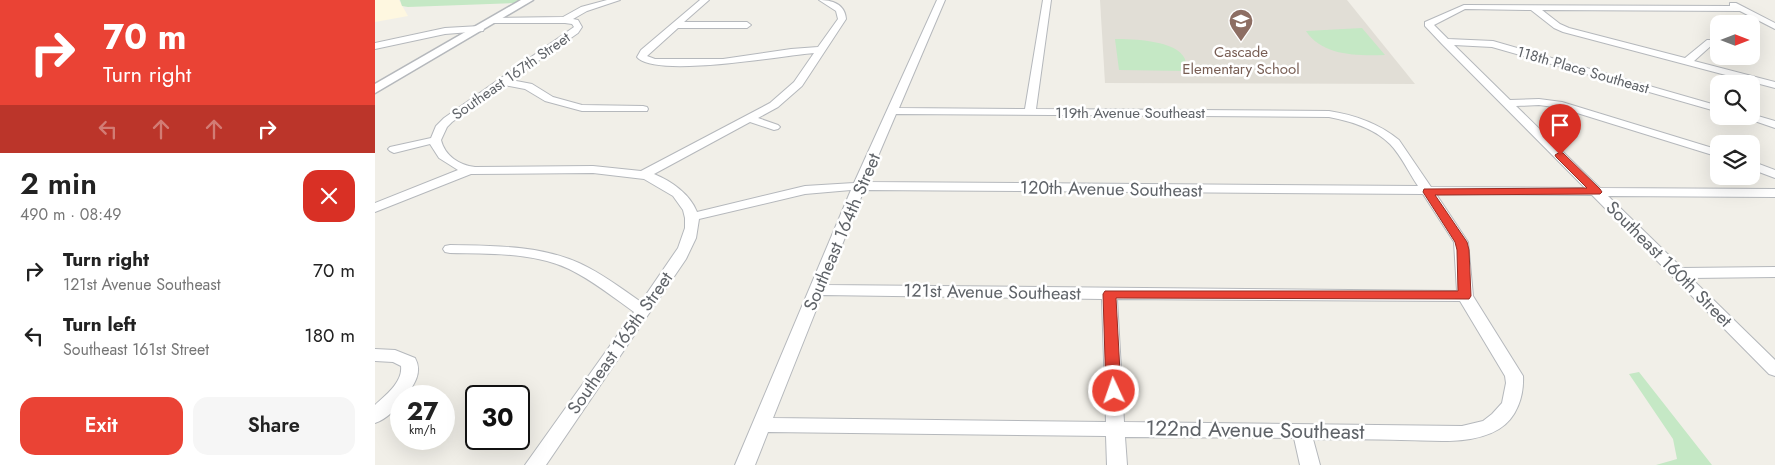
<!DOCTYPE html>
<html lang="en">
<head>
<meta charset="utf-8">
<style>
	body { margin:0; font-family:Jost,sans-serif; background:#f6f6f6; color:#222; height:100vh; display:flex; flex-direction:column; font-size:19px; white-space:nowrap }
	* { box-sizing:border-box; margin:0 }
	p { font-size:16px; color:#767676 }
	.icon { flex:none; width:28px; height:28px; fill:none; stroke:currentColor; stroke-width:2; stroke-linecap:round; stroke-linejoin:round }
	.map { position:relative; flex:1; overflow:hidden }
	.side { display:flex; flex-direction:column; background:#fff; width:375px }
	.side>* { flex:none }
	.guide { background:#ea4335; color:#fff; overflow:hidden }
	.needle { width:32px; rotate:90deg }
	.tools { position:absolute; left:1335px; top:15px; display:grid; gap:10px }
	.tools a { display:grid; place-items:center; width:50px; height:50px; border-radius:10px; background:#fff; box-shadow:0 5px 20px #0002; font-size:25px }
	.speed { position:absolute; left:15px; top:385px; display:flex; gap:10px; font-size:25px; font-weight:700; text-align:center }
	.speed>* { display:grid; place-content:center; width:65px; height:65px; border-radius:50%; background:#fff; box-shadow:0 5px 20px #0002; line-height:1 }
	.speed small { font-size:12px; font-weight:400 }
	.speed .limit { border:2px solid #111; border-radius:8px; background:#fff; color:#111 }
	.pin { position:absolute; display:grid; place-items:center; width:42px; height:42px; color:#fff; margin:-51px -21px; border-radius:50% 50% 50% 0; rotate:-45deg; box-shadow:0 0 5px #0007 }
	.pin .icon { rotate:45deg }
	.me { position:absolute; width:55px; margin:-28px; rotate:357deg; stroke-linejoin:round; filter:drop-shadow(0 0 4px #0008) }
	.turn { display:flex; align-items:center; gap:18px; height:105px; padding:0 20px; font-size:22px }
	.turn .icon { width:65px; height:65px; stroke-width:2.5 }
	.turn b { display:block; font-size:35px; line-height:42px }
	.lanes { display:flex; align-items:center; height:48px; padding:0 20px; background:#0003; justify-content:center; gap:25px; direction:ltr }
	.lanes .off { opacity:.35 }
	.round { display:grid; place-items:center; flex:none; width:52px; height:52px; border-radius:15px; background:#f6f6f6 }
	.overview { display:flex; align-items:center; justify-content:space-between; height:85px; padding:0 20px }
	h1 { font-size:30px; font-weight:600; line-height:38px }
	.cta { display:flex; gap:10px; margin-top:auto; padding:10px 20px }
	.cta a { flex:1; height:58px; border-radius:15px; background:#ea4335; color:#fff; font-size:20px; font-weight:600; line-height:58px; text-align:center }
	.cta a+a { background:#f6f6f6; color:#222 }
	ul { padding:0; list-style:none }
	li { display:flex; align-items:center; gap:15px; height:65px; padding:0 20px }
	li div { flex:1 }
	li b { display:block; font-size:19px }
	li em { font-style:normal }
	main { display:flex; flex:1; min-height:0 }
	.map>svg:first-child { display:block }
	.commercial { fill:#fef7e0 }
	.education { fill:#e1ded6 }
	.green { fill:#c5e8c5 }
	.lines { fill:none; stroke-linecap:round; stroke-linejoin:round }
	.minor-casing { stroke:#b5b8bc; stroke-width:2 }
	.tertiary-casing { stroke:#b5b8bc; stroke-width:3 }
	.minor { fill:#fff; fill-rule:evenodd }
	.tertiary { fill:#fff; fill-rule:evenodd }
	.route { fill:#ea4335; stroke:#982c22 }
	.labels { text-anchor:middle; stroke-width:5; stroke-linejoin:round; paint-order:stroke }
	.far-education-label { font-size:15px; fill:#785e54; stroke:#fff }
	.far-street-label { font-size:15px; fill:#5f6368; stroke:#fff }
	.street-label { font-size:18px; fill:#5f6368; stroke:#fff }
	.near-street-label { font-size:21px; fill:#5f6368; stroke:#fff }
</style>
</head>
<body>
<main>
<section class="side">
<div class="guide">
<div class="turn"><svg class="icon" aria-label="right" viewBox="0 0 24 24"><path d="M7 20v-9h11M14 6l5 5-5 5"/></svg><div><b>70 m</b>Turn right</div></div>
<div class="lanes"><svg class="icon off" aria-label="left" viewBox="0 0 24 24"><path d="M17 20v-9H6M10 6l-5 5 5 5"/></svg><svg class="icon off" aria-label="ahead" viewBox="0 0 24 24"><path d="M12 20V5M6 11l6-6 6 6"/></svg><svg class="icon off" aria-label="ahead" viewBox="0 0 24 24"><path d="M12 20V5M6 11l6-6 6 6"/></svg><svg class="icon" aria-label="right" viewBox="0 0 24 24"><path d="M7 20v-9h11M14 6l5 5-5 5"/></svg></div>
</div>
<div class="overview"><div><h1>2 min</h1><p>490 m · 08:49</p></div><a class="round" style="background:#d93025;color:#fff"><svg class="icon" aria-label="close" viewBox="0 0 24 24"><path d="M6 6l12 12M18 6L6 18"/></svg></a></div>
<ul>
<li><svg class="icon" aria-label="right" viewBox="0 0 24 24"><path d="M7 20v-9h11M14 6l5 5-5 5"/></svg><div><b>Turn right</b><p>121st Avenue Southeast</p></div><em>70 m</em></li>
<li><svg class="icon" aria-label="left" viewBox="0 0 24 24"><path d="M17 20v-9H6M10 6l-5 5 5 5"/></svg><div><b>Turn left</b><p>Southeast 161st Street</p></div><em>180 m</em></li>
</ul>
<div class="cta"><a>Exit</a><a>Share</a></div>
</section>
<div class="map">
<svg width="1400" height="465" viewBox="0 0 1400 465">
	<rect width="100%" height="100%" fill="#f1efe8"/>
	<path class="commercial" d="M 0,0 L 24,0 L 33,16 L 0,22 Z"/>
	<path class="education" d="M 725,0 L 972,0 L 1040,84 L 730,83 Z"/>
	<path class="green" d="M 25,0 L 144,0 L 140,3 L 33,7 L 27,6 Z
		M 987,28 L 1010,55 C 983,56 947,56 931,31 Z
		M 740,39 C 757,39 802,40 810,59 C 811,62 810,68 810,71 L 744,70 Z
		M 1264,372 L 1337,465 L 1281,465 L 1302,459 L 1298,439 L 1254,374 Z"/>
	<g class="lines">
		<defs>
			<path id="minor" d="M 232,0 L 245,0 L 212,11 L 198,19 L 203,20 L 207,27 L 203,33 L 136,80 L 157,84 L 178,97 L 207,105 L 268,106 L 272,107 L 273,109 L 272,111 L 207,111 L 170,101 L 150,89 L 129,85 L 77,122 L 72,127 L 66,140 C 70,156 84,165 100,167 L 218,166 L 266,171 L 395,103 L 419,82 L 439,53 C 405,56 288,77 264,59 L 262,57 L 266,50 L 325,0 L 334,0 L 309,22 L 372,22 L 376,25 L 372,28 L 303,28 L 272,56 L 280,59 L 348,59 L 416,49 L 443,47 L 463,19 L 461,11 L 444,0 C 457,0 470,4 471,19 L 427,86 L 403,107 L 383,118 L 403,125 L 405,127 L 403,129 L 399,130 L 375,122 L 279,174 C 296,181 315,194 322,212 L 430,186 L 479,183 L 562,0 L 570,0 L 524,108 L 650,109 L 668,0 L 676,0 L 661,109 L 954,111 C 980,115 1003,123 1024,140 L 1056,187 L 1210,188 L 1067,44 L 1050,26 L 1050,22 L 1089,5 L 1355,6 L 1355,3 L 1361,3 L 1400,23 L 1400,29 L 1365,11 L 1167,10 L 1185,24 L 1194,28 L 1310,58 L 1332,40 L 1338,40 L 1338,44 L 1319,61 L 1400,82 L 1400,88 L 1188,32 L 1179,28 L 1156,10 L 1090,9 L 1059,25 L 1073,39 L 1118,41 L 1344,106 L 1344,112 L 1117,47 L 1079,45 L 1135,100 L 1164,99 L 1187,102 L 1344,150 L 1344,157 L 1186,108 L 1164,105 L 1141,106 L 1225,188 L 1400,189 L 1400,197 L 1233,196 L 1307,268 L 1400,267 L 1400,277 L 1316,278 L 1400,360 L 1400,376 L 1394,374 L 1217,195 L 1061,194 L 1093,242 L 1098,296 L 1148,376 C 1149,396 1142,418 1124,429 C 1096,446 1057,440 1026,440 C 997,439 967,439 938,439 L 945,465 L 925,465 L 919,438 L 750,437 L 752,465 L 732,465 L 731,436 L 393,432 L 380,465 L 360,465 L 476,190 L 430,194 L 324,219 L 321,238 L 311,259 L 171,465 L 150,465 L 259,312 C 238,297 217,280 194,269 C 157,252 114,254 75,253 L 70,252 L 68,249 L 70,246 L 75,245 C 118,246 164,245 204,263 C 226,273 246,288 266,302 L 303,248 L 310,228 L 310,218 L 308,210 L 298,196 L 269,179 L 218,173 L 96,174 L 0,212 L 0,203 L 83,170 L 64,158 L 55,144 L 19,153 L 15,151 L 13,149 L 15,147 L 56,138 L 61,126 L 69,118 L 199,27 L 197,24 L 190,23 L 119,23 L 116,22 L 116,18 L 188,17 L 206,7 ZM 521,114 L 954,117 C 975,121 999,128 1015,144 C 1026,155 1034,173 1043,186 L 492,182 ZM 489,190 L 1048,194 L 1079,242 L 1082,291 L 451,285 ZM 447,295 L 727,299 L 731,422 L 398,418 ZM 742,299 L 1085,301 L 1130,376 L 1131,383 L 1127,403 L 1117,414 L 1108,421 L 1087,426 L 749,422 Z
				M 105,26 L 109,29 L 108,31 L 70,34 L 0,49 L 0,43 L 70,28 Z
				M 1376,114 L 1400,121 L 1400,128 L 1365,116 L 1376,116 Z
				M 1376,161 L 1400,170 L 1400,178 L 1376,169 Z
				M 0,349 L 20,350 L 40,358 C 48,372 39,385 31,396 L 26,396 C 26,407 10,420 0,423 L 0,405 C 11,395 28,382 26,366 L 18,362 L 0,361 Z"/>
			<path id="tertiary" d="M 146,0 L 158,0 L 0,93 L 0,84 Z"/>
		</defs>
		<use href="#minor" class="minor-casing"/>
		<use href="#tertiary" class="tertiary-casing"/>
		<use href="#minor" class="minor"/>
		<use href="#tertiary" class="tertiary"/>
	</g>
	<path class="route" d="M 1185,152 L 1188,153 L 1225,189 L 1227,192 L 1225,194 L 1060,195 L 1092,242 L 1094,250 L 1096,296 L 1094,299 L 741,298 L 746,391 L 744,395 L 739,396 L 733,395 L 731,391 L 728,294 L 730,291 L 1083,291 L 1082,250 L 1080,242 L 1048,192 L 1049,189 L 1212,188 L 1181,157 L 1180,155 Z"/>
	<defs>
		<symbol id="school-pin" viewBox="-11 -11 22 30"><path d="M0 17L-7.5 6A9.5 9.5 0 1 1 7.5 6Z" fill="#8d6e63" stroke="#fff"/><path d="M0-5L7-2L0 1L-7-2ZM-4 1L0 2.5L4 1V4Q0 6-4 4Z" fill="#fff"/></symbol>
	</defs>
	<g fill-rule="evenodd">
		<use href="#school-pin" x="852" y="7" width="28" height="38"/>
	</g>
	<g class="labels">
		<g class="far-education-label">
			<text x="866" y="57">Cascade<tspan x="866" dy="17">Elementary School</tspan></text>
		</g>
		<g class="far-street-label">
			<text transform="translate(1208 70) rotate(16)" y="5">118th Place Southeast</text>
			<text transform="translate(136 76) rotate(-35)" y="5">Southeast 167th Street</text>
			<text x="755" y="118">119th Avenue Southeast</text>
		</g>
		<g class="street-label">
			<text transform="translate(736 189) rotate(1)" y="6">120th Avenue Southeast</text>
			<text transform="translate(467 232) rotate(-67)" y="6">Southeast 164th Street</text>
			<text transform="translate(1294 264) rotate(45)" y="6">Southeast 160th Street</text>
			<text transform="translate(617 292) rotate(1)" y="6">121st Avenue Southeast</text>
			<text transform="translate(245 343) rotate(-55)" y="6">Southeast 165th Street</text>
		</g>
		<g class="near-street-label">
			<text transform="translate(880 430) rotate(1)" y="7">122nd Avenue Southeast</text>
		</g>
	</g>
</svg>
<div class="tools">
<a><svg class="needle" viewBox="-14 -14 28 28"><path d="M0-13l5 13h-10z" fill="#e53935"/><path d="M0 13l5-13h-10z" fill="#767676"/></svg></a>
<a><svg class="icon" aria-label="search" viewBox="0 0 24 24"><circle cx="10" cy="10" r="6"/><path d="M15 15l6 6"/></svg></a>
<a><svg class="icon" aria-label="layers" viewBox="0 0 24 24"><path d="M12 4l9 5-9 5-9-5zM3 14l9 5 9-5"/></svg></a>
</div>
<div class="speed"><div>27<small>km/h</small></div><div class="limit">30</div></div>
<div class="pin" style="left:1185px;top:155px;background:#d93025"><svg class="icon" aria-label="arrive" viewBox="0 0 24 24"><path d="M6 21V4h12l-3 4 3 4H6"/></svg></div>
<svg class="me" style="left:739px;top:391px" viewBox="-20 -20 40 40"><circle r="17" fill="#ea4335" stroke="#fff" stroke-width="3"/><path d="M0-11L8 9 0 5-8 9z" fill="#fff"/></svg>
</div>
</main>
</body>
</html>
